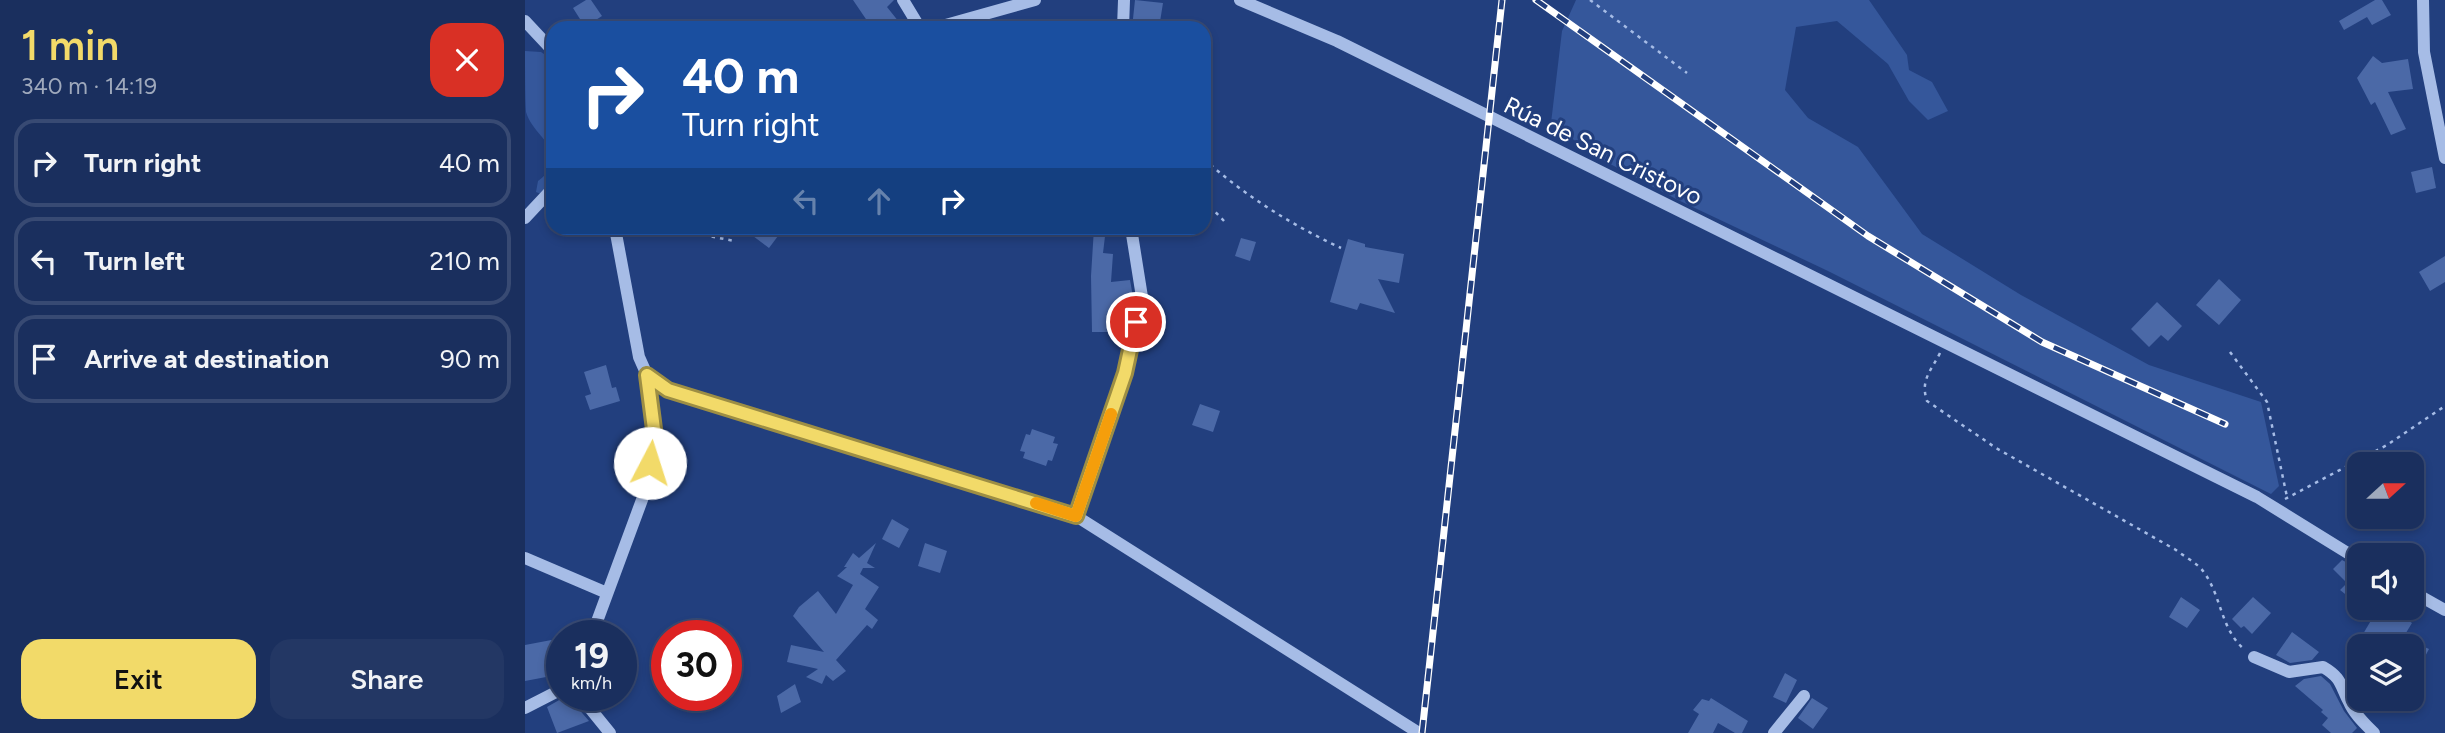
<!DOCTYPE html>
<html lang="en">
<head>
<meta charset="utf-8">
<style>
	body { margin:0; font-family:Figtree,sans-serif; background:#233764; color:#f1f3f6; height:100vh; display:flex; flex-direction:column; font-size:26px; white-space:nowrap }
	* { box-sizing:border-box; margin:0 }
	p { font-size:23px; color:#9fa9bc }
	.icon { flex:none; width:38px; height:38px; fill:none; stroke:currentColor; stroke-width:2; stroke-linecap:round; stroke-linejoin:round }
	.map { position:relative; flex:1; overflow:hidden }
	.drawer { display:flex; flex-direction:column; background:#1a2f5e; width:525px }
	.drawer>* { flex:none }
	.guide { position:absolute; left:21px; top:21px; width:665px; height:214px; border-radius:21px; box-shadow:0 4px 10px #0003,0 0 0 2px #384a73; background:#1a4fa0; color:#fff; overflow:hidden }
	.needle { width:46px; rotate:69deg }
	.controls { position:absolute; left:1822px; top:452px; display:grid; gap:14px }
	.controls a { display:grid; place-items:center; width:77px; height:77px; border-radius:14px; background:#1a2f5e; box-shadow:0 4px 10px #0003,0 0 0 2px #384a73; font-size:35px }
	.speed { position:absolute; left:21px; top:620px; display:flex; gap:14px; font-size:35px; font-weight:700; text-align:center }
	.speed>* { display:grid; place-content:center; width:91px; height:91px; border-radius:50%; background:#1a2f5e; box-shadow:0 4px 10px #0003,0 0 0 2px #384a73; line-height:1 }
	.speed small { font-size:18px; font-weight:400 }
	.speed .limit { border:10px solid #d22; background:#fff; color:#111 }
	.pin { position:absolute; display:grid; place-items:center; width:60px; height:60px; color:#fff; margin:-30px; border:4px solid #fff; border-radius:50%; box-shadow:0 2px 7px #0007 }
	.me { position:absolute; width:77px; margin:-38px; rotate:5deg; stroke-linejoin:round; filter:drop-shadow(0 0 5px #0008) }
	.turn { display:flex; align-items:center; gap:24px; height:147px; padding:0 21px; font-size:32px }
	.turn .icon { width:91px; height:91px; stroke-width:2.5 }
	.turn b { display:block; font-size:49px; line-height:60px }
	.lanes { display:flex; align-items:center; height:66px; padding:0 21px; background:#0003; justify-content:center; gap:35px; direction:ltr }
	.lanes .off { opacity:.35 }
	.round { display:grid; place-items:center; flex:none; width:74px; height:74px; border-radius:21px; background:#233764 }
	.headline { display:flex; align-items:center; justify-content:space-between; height:119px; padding:0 21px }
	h1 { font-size:42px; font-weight:600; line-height:52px; color:#f2da69 }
	.primary-button { display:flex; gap:14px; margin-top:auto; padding:14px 21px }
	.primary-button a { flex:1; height:80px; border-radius:21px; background:#f2da69; color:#111; font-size:28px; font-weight:600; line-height:80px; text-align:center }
	.primary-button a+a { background:#233764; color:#f1f3f6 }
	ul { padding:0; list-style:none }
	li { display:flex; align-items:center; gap:21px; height:88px; margin:0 14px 10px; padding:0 7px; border:4px solid #384a73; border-radius:21px }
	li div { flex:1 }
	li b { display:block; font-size:26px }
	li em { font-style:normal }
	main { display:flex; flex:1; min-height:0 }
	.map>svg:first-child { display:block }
	.green { fill:#35579b }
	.building { fill:#4b69a7 }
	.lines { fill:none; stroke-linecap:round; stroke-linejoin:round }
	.path { stroke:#a6bce6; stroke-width:2.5; stroke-dasharray:3.5 5; stroke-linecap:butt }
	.minor { stroke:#a6bce6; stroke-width:12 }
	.rail-casing { stroke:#fff; stroke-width:7 }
	.rail { stroke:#223f7e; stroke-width:4.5; stroke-dasharray:13; stroke-linecap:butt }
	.route-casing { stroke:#9d8e44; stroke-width:18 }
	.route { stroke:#f2da69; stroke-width:12 }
	.slow { stroke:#f59e0b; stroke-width:12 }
	.labels { text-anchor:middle; stroke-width:6; stroke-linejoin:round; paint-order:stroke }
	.street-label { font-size:24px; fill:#fff; stroke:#223f7e }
</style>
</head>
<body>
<main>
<section class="drawer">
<div class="headline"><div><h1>1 min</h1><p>340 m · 14:19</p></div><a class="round" style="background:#d93025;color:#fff"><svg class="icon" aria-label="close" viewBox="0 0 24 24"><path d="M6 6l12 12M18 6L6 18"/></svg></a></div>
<ul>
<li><svg class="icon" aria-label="right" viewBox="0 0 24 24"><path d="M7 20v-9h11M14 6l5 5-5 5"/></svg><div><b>Turn right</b></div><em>40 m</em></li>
<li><svg class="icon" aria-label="left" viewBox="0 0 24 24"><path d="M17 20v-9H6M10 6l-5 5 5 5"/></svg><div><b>Turn left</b></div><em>210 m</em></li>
<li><svg class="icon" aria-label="arrive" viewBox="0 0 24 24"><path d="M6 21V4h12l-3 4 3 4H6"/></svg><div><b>Arrive at destination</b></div><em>90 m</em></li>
</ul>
<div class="primary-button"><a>Exit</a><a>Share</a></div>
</section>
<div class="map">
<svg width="1920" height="733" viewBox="0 0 1920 733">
	<rect width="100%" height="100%" fill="#223f7e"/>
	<path class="green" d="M 1051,0 L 1344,0 L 1382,55 L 1384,70 L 1407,82 L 1423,111 L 1403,120 L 1384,101 L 1363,64 L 1312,21 L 1271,27 L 1260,90 L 1283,118 L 1333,147 L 1397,234 L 1496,295 L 1624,365 L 1736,402 L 1754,486 L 1746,494 L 1303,271 L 1153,200 L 1072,157 L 1026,123 L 1037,31 Z
		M 0,51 L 16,52 L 28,60 L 28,181 L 16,194 L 11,192 L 13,181 C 50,153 8,138 1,112 C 0,96 0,68 0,51 Z"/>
	<path class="building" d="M 61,0 L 66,0 L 77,16 L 60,27 L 48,8 Z
		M 328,0 L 369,0 L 362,7 L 374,22 L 357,28 L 347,28 Z
		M 610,0 L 638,3 L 634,28 L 607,28 Z
		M 1850,0 L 1857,0 L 1866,15 L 1847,25 L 1842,17 L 1819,30 L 1814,21 Z
		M 1848,56 L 1857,63 L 1883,59 L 1888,89 L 1863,92 L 1881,129 L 1866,135 L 1850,102 L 1846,105 L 1832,78 Z
		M 1907,167 L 1911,188 L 1891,193 L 1886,172 Z
		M 235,228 L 259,228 L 244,248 L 228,236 Z
		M 569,228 L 581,228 L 578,253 L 588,254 L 586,282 L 605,280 L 608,297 L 600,331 L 583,328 L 583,332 L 567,332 L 566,276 Z
		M 716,238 L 731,242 L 725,261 L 710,256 Z
		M 823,239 L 840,244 L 840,247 L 879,254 L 874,283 L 853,279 L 870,313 L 835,303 L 832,310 L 805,302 Z
		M 1920,256 L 1920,282 L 1905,291 L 1894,272 Z
		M 1694,279 L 1716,300 L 1694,325 L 1671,305 Z
		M 1632,302 L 1657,326 L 1643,341 L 1636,335 L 1624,347 L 1606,329 Z
		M 81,365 L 87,388 L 91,387 L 95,401 L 65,410 L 60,396 L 66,394 L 59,372 Z
		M 675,404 L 695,411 L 688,432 L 667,425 Z
		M 507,429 L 530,437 L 528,443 L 533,444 L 527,461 L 523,460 L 521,466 L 498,458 L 500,452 L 495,451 L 501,434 L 505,435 Z
		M 367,519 L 384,529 L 374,548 L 357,539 Z
		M 351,543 L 342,563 L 350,568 L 338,568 L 335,574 L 354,587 L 340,609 L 353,620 L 347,629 L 342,625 L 311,660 L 321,671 L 308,681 L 301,675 L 297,684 L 281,677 L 293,669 L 262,662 L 266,645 L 299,652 L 268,616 L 274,607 L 293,591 L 311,614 L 328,585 L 312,576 L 322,567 L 319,567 L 328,553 L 334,558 Z
		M 400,543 L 422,551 L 415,573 L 393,566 Z
		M 1817,560 L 1834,569 L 1834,605 L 1815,590 L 1822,583 L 1808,569 Z
		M 1656,597 L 1675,610 L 1662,628 L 1644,617 Z
		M 1728,597 L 1746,613 L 1727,634 L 1719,626 L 1716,628 L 1707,619 Z
		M 1837,607 L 1863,607 L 1887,623 L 1873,646 L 1831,646 L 1848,617 Z
		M 1767,632 L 1794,652 L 1787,660 L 1765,663 L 1751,655 Z
		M 37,638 L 37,674 L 0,681 L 0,645 Z
		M 1886,641 L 1904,649 L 1895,666 L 1886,662 Z
		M 1260,673 L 1272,680 L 1261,703 L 1248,697 Z
		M 1796,676 L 1805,684 L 1819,711 L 1832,728 L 1827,733 L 1806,733 L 1797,725 L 1803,718 L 1796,712 L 1798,710 L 1770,686 L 1779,679 Z
		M 270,684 L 276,702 L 256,713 L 252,696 Z
		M 43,695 L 50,699 L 52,707 L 64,721 L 32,733 L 22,707 Z
		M 1186,698 L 1223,721 L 1217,733 L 1210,733 L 1193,723 L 1188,733 L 1163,733 L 1174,714 L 1168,710 L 1177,699 L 1184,701 Z
		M 1287,698 L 1303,708 L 1288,729 L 1273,718 Z"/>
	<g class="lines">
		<path class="path" d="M 1065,0 L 1162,73
			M 679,159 C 720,196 767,225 816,248
			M 679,200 L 699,221
			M 145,228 L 209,241
			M 1705,352 L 1742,402 L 1762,497
			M 1415,353 C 1406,371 1395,380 1402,401 L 1471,448 L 1651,550 C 1660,557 1672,563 1678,571 C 1697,596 1695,629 1720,650
			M 1760,499 L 1862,445 L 1920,406"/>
		<path class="minor" d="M 378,0 L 395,28
			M 715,0 L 812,41 L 1732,497 L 1834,560
			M 1898,0 L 1899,52 L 1920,158
			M 0,21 L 28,51
			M 410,28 L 510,0
			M 598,28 L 599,0
			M 0,218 L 28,188
			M 90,228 L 114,357 L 122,375 L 143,390 L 551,516 L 894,733
			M 551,516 L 600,373 L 617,297 L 606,228
			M 0,558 L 82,593
			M 1886,591 L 1920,610
			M 67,635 L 121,489 L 130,437 L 122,375
			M 1729,657 L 1764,672 L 1798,667 C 1817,678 1815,685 1824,702 C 1829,714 1840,724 1849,733
			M 58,695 L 59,701 L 85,733
			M 0,708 L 37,689
			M 1249,733 L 1279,696"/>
		<defs>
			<path id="rail" d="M 1011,0 L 1343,236 L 1517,342 L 1700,424
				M 897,733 L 977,0"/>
		</defs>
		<use href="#rail" class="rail-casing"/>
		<use href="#rail" class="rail"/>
	</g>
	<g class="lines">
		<defs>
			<path id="route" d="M 125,463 L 130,437 L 122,375 L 143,390 L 551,516 L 600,373 L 611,322"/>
		</defs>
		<use href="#route" class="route-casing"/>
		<use href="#route" class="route"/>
		<path class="slow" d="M 511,503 L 551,516 L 586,414"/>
	</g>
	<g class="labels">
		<g class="street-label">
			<text transform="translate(1078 151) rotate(26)" y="8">Rúa de San Cristovo</text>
		</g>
	</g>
</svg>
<div class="controls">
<a><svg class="needle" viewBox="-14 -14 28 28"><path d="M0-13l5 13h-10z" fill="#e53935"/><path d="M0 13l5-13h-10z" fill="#9fa9bc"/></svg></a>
<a><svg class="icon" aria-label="sound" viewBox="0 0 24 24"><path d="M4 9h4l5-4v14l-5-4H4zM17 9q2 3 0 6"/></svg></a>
<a><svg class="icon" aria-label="layers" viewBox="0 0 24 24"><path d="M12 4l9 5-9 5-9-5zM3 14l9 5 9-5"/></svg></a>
</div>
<div class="speed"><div>19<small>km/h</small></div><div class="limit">30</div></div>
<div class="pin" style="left:611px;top:322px;background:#d93025"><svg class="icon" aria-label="arrive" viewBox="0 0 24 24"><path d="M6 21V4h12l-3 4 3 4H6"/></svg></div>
<svg class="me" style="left:125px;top:463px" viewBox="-20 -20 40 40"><circle r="19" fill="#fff"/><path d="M0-13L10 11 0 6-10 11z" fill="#f2da69"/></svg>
<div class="guide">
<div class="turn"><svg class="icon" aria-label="right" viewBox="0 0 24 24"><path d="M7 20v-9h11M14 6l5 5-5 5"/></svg><div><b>40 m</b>Turn right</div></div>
<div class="lanes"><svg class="icon off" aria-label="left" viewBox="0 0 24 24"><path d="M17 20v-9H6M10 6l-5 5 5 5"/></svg><svg class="icon off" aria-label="ahead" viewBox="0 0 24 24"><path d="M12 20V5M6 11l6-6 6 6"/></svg><svg class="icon" aria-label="right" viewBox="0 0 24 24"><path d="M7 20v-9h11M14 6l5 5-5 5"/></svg></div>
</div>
</div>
</main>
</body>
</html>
